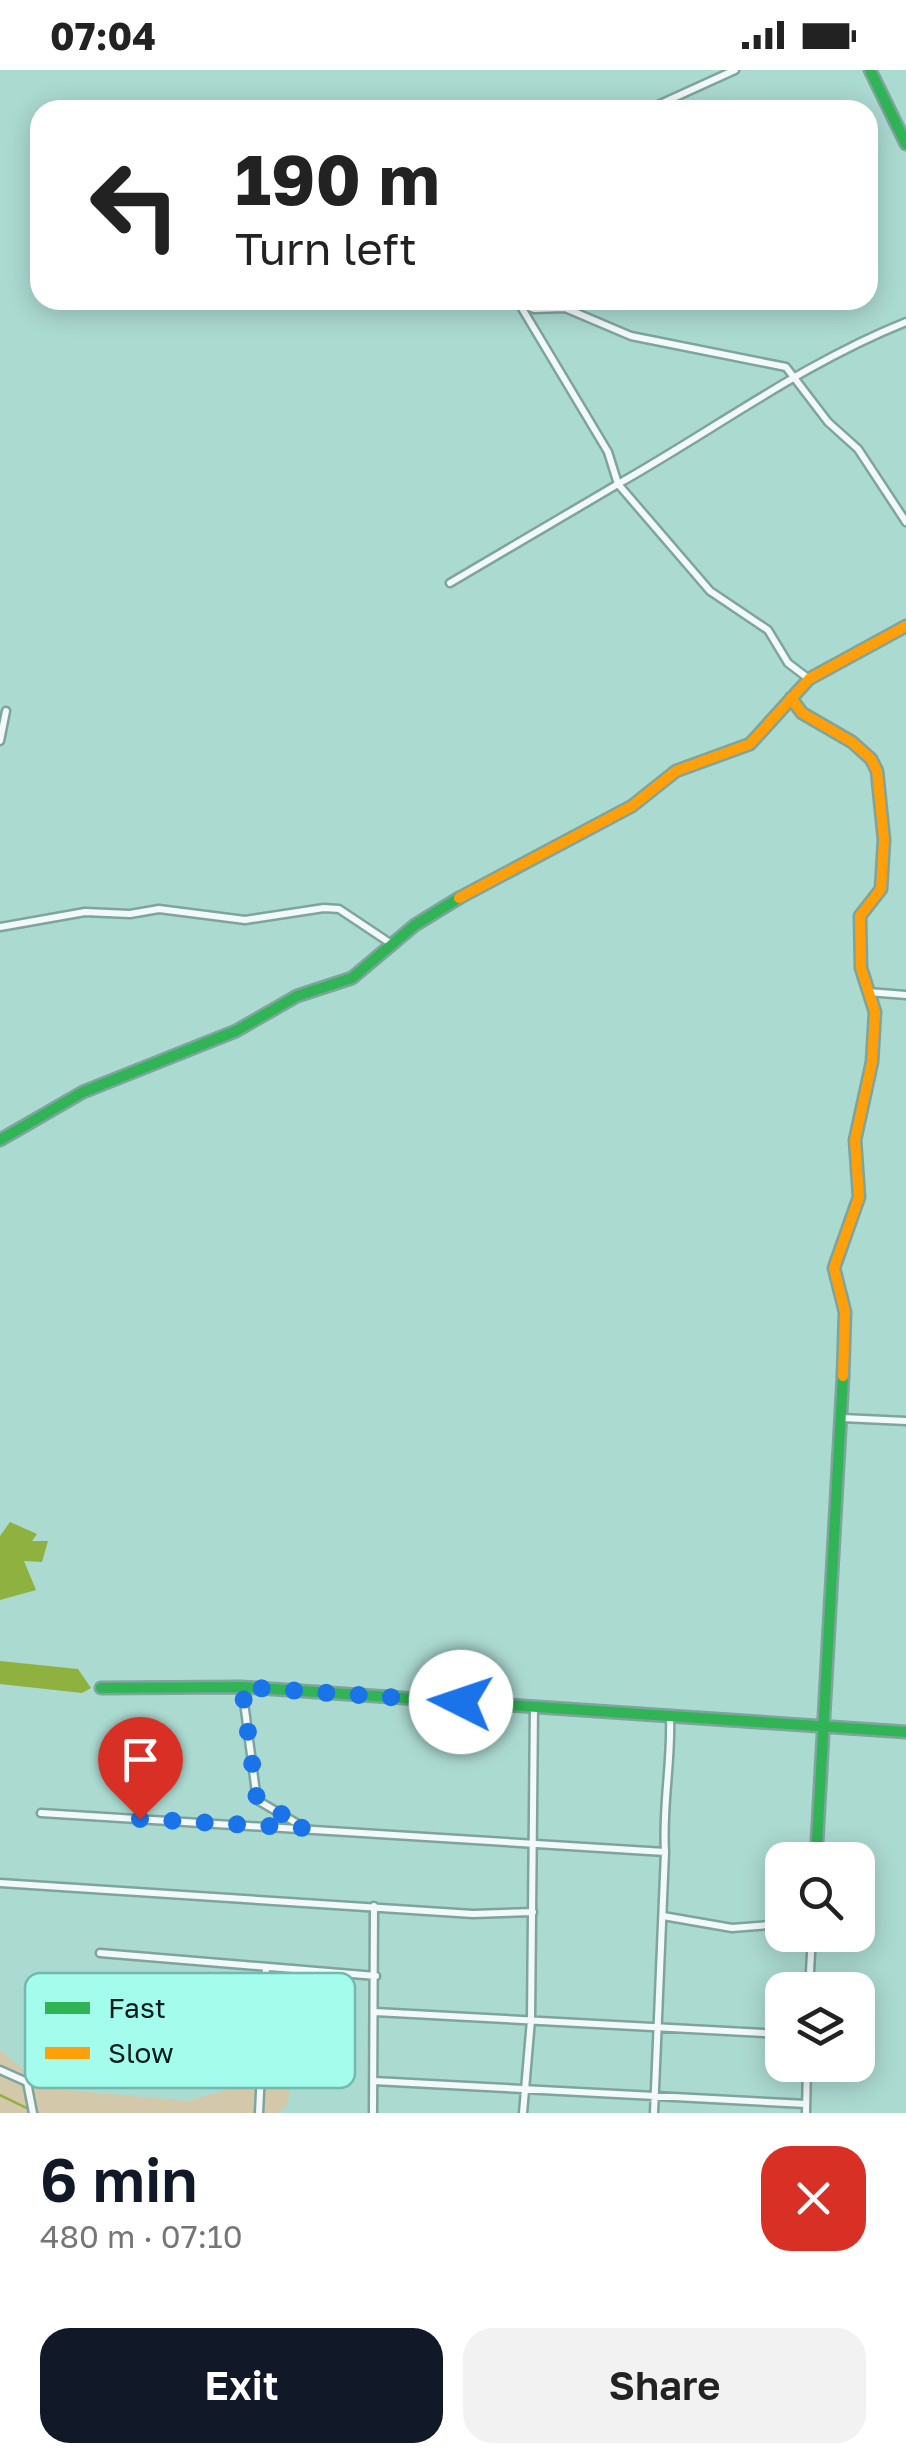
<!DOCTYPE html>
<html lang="en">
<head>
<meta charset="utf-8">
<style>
	body { margin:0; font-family:"Golos Text",sans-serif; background:#f2f2f2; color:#222; height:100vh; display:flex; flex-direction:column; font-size:38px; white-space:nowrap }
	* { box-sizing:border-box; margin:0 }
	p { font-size:32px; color:#767676 }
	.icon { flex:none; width:55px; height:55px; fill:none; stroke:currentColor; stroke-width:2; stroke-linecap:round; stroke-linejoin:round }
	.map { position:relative; height:2043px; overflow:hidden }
	.sheet { display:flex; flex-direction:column; background:#fff; flex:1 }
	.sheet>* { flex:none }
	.hud { position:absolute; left:30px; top:30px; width:848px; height:210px; border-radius:30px; box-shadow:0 5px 25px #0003; background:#fff; color:#222; overflow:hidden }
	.fabs { position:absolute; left:765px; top:1772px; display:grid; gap:20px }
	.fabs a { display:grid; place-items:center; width:110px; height:110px; border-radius:20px; background:#fff; box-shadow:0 5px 25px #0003; font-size:50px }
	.pin { position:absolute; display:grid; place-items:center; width:85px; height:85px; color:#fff; margin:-102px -42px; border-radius:50% 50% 50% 0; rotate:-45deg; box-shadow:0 0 10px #0007 }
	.pin .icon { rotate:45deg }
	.me { position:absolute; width:110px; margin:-55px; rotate:274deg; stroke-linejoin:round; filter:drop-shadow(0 0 8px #0008) }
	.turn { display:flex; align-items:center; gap:35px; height:210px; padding:0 40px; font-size:45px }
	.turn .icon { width:130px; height:130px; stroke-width:2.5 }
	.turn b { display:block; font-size:70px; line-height:85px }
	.round { display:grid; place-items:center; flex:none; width:105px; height:105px; border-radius:30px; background:#f2f2f2 }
	.headline { display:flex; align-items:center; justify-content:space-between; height:170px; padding:0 40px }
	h1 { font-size:60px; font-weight:600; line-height:75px; color:#111827 }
	.cta { display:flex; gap:20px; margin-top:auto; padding:20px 40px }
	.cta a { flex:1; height:115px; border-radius:30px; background:#111827; color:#fff; font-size:40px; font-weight:600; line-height:115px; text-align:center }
	.cta a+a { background:#f2f2f2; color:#222 }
	.status { display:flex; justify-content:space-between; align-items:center; height:70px; padding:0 50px; background:#fff; direction:ltr }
	.status svg { height:28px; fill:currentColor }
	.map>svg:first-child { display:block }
	.green { fill:#d3c9aa }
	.water { fill:#8fb13f }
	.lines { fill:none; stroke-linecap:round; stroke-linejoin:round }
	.stream { stroke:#8fb13f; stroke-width:2.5 }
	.street-casing { stroke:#7da49d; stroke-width:11 }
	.fast-casing { stroke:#7da49d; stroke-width:15 }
	.slow-casing { stroke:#7da49d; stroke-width:15 }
	.street { stroke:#f2f9f8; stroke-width:6 }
	.fast { stroke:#30b455; stroke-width:10 }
	.slow { stroke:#ff9f0a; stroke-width:10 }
	.route { stroke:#1a73e8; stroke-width:18; stroke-dasharray:0 32.4 }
	.key { fill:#a4fcec; stroke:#73b9ad; stroke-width:2.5 }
	.key-label { font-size:28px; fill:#021d19 }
</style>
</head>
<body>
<div class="status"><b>07:04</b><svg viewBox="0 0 49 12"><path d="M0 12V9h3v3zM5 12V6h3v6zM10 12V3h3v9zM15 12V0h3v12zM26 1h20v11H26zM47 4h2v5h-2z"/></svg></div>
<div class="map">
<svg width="906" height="2043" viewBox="0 0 906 2043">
	<rect width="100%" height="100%" fill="#abdad1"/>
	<path class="green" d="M 0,1980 L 44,2018 L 188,2031 L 223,2021 L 255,1983 L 270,1985 L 291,2015 L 287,2035 L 279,2043 L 0,2043 Z"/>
	<path class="water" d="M 10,1452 L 37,1464 L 32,1471 L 48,1471 L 42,1492 L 24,1491 L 36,1520 L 0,1530 L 0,1466 Z
		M 0,1591 L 78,1599 L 91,1618 L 82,1623 L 0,1614 Z"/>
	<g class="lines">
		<path class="stream" d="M 0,2025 L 37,2043"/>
		<defs>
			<path id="street" d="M 647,40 L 735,0
				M 517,230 L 608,382 L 618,414 C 714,360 803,293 906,252
				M 521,234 L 534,239 L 565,238 L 631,266 L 786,297 L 828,352 L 858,379 L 906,452
				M 450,513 L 618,414 L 710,521 L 768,560 L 788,593 L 809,609
				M 0,671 L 6,641
				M 0,857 L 85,842 L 130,844 L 159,839 L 245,850 L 324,838 L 339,839 L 393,875
				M 868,922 L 906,925
				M 842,1348 L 906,1351
				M 242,1617 L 257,1730 L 305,1758
				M 41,1743 L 665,1782
				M 0,1813 L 473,1844 L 533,1842
				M 663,1846 L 732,1858 L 782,1854
				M 100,1883 L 376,1906
				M 809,1920 L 812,1865
				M 375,1942 L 782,1964
				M 0,2000 L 27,2012 L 104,1989
				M 374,2011 L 806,2034
				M 27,2012 L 33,2043
				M 259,2043 L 266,1897
				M 373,2043 L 374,1836
				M 523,2043 L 531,1950 L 534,1636
				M 654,2043 L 665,1782 C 662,1735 672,1692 670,1645
				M 806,2043 L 807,1995"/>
			<path id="fast" d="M 870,0 L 906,74
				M 0,1070 L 83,1022 L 236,961 L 297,926 L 352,908 L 415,855 L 459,828
				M 101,1618 L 242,1617 L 906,1662
				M 816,1790 L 843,1306"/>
			<path id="slow" d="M 791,628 L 802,643 L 852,672 L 871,689 L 877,701 L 884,770 L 881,819 L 860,846 L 861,898 L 875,942 L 872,992 L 855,1070 L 859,1127 L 834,1198 L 845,1242 L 843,1306
				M 459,828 L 632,736 L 676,701 L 750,674 L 809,609 L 906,556"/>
		</defs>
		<use href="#street" class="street-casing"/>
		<use href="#fast" class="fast-casing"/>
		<use href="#slow" class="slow-casing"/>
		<use href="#street" class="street"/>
		<use href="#fast" class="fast"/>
		<use href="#slow" class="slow"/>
	</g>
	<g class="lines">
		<path class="route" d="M 140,1749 L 306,1758 L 257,1730 L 242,1617 L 461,1632"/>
	</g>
	<rect x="25" y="1903" width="330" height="115" rx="15" class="key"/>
	<rect x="45" y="1932" width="45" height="12" fill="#30b455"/>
	<rect x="45" y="1977" width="45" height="12" fill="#ff9f0a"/>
	<g class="key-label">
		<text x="108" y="1948">Fast</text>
		<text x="108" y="1993">Slow</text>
	</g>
</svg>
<div class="fabs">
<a><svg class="icon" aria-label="search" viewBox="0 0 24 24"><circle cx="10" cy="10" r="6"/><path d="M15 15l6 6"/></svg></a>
<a><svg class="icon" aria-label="layers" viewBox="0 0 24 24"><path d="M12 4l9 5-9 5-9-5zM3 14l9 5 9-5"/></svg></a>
</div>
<div class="pin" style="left:140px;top:1749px;background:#d93025"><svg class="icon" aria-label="arrive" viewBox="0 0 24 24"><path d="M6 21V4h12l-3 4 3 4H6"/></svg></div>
<svg class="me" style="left:461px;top:1632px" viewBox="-20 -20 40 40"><circle r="19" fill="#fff"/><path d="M0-13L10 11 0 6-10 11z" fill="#1a73e8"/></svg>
<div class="hud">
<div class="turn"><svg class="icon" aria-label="left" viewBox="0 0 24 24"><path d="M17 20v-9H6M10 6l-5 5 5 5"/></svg><div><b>190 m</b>Turn left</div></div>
</div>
</div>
<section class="sheet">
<div class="headline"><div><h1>6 min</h1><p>480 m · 07:10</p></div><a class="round" style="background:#d93025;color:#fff"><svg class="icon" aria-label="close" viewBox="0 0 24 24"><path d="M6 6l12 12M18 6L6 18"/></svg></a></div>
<div class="cta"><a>Exit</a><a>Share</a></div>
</section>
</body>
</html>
